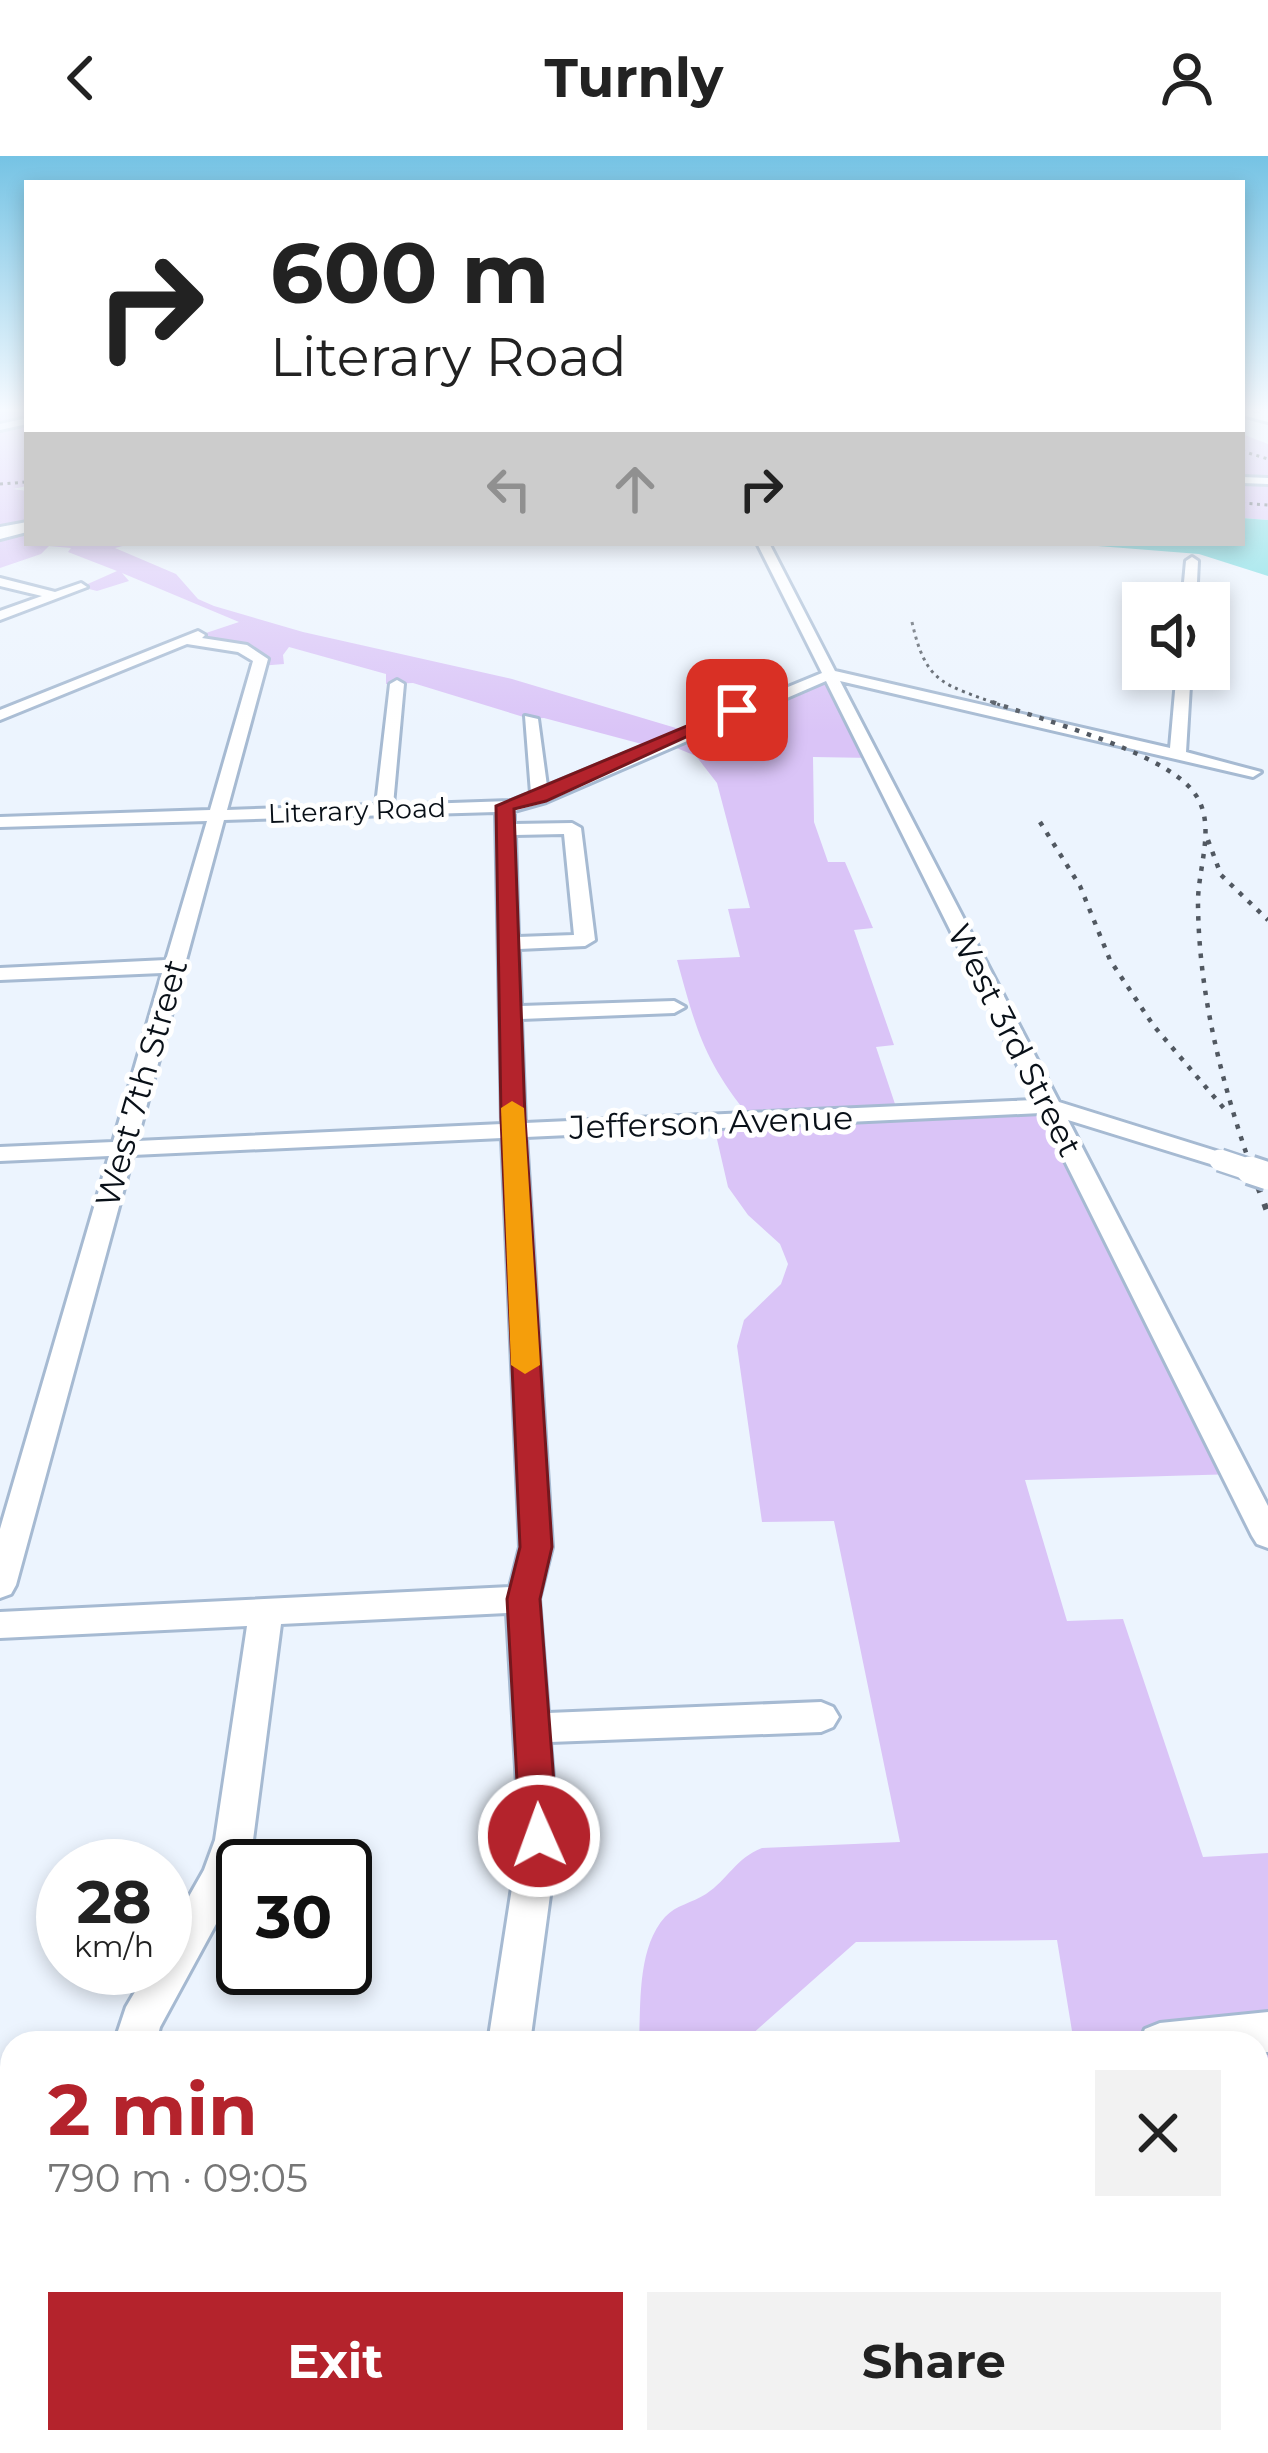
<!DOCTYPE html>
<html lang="en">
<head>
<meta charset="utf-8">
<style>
	body { margin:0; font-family:Montserrat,sans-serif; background:#f2f2f2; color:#222; height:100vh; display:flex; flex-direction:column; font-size:45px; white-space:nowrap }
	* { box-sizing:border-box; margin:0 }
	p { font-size:39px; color:#767676 }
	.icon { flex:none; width:66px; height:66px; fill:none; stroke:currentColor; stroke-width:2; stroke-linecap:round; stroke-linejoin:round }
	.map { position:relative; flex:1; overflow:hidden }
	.panel { position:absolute; left:0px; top:1875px; width:1269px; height:423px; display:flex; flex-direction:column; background:#fff; border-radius:36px 36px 0 0; box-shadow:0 6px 18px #0003 }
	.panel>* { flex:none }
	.hud { position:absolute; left:24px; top:24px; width:1221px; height:366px; border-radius:0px; box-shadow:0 6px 18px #0003; background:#fff; color:#222; overflow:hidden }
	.buttons { position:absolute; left:1122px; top:426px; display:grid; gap:24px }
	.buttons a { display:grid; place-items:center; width:108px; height:108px; border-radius:0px; background:#fff; box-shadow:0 6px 18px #0003; font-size:60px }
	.speed { position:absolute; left:36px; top:1683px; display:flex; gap:24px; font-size:60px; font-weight:700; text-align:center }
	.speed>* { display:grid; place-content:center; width:156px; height:156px; border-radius:50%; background:#fff; box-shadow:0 6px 18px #0003; line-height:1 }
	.speed small { font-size:30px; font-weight:400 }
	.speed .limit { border:6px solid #111; border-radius:18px; background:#fff; color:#111 }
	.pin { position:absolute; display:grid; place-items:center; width:102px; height:102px; color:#fff; margin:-51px; border-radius:24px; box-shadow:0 6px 18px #0006 }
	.me { position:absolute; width:132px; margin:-66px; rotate:358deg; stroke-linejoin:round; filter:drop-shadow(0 0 9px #0008) }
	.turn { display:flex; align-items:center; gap:42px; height:252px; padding:0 48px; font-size:54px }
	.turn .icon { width:156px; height:156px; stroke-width:2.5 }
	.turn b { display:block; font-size:84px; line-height:102px }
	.lanes { display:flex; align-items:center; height:114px; padding:0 48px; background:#0003; justify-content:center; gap:60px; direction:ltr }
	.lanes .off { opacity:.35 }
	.round { display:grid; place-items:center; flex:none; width:126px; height:126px; border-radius:0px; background:#f2f2f2 }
	.summary { display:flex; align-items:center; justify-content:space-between; height:204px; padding:0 48px }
	h1 { font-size:72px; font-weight:700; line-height:90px; color:#b4232c }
	.primary-button { display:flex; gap:24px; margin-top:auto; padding:24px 48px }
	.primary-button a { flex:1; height:138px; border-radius:0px; background:#b4232c; color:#fff; font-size:48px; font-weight:700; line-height:138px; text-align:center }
	.primary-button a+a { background:#f2f2f2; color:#222 }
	header { display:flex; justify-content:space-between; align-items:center; height:156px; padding:0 48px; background:#fff; font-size:54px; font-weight:700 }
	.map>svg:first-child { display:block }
	.green { fill:#dac4f7 }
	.water { fill:#6ad9de }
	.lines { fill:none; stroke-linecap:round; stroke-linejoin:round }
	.minor-casing { stroke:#a6bad2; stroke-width:6 }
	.major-casing { stroke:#a6bad2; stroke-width:6 }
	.highway-casing { stroke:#a6bad2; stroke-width:6 }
	.minor { fill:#fff; fill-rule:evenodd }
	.major { fill:#fff; fill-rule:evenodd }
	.highway { fill:#fff; fill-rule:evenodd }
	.rail-far2 { stroke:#515861; stroke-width:3; stroke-dasharray:3 4.5; stroke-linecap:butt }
	.rail-far1 { stroke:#515861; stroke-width:4.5; stroke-dasharray:4.5 8; stroke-linecap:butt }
	.rail { stroke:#515861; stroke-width:6; stroke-dasharray:6 12; stroke-linecap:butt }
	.minor-bridge-far1-casing { stroke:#a6bad2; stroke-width:26; stroke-linecap:butt }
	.minor-bridge-casing { stroke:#a6bad2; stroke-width:33; stroke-linecap:butt }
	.minor-bridge-far1 { stroke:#fff; stroke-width:21 }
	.minor-bridge { stroke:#fff; stroke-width:27 }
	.route { fill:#b4232c; stroke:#75171d; stroke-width:3 }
	.slow { fill:#f59e0b }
	.labels { text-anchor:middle; stroke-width:10; stroke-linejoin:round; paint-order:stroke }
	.far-street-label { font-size:27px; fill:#091018; stroke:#fff }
	.street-label { font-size:33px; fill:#091018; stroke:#fff }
</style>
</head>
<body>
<header><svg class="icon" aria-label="back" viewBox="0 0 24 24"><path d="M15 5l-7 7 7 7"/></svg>Turnly<svg class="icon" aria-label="person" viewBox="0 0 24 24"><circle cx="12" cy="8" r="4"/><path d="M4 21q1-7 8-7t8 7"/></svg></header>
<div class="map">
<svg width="1268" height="2297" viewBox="0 0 1268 2297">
	<rect width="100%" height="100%" fill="#ecf4fe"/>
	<path class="green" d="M 0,255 L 27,255 L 27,330 L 13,333 L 27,335 L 27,387 L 134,387 L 115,392 L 176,418 L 198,443 L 214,450 L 303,476 L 512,523 L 686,575 L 831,518 L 874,602 L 813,601 L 814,666 L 828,706 L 845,706 L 873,772 L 854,774 L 894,889 L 876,891 L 898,957 L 1047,950 L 1238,1318 L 1025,1324 L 1067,1465 L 1123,1463 L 1203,1701 L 1268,1697 L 1268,2297 L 769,2297 L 758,2286 L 1257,2286 L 1257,1887 L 1074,1887 L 1057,1784 L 856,1786 L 750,1880 L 755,1887 L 639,1887 C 641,1848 637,1792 665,1761 C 676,1749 692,1747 706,1738 C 728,1723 736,1702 762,1692 L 900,1686 L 834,1365 L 762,1366 L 737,1190 L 744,1164 L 781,1128 L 788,1108 L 780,1088 L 748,1059 L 728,1031 L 713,966 L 751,963 C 703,903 697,876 677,804 L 740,801 L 728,753 L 750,752 L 717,627 L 696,600 L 662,586 L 653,591 L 544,562 L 530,563 L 413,527 L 386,528 L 386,518 L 289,491 L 283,499 L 284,508 L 259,510 L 257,498 L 185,484 L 239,466 L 122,417 L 129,425 L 97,435 L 81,431 L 117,415 L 68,396 L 71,392 L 49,390 L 41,398 L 0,412 Z
		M 1242,278 L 1268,288 L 1268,364 L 1242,362 Z"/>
	<path class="water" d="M 1242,362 L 1268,364 L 1268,420 L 1199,398 L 1060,387 L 1242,387 Z"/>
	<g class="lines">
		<defs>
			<path id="minor" d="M 27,262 L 27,268 L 0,274 L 0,268 Z
				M 1242,321 L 1268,322 L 1268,328 L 1242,327 Z
				M 757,387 L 769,387 L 835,515 L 1170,592 L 1177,513 L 1191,513 L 1186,596 L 1261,616 L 1253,621 L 840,525 L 1059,946 L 1229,999 L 1232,1004 L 1220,1011 L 1068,964 L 1268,1350 L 1268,1392 L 1257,1388 L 1252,1380 L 1041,957 L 526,981 L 552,1391 L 539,1443 L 548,1557 L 821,1546 L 833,1551 L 839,1561 L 833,1571 L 821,1576 L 550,1586 L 558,1680 L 530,1887 L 488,1887 L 520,1680 L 507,1457 L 281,1468 L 253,1684 L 235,1733 L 160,1871 L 156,1887 L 114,1887 L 126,1851 L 149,1812 L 165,1812 L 165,1783 L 204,1714 L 215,1684 L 247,1470 L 0,1482 L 0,1456 L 510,1431 L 520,1391 L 502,982 L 133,999 L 16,1429 L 11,1438 L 0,1442 L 0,1373 L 109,1000 L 0,1005 L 0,991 L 113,986 L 162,817 L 0,824 L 0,812 L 166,804 L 207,665 L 0,671 L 0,661 L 210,654 L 253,505 L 238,496 L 187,488 L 0,564 L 0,554 L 198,475 L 205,479 L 202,482 L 247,489 L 268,503 L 227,654 L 376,649 L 390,528 L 397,524 L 404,528 L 393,649 L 511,645 L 531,637 L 525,560 L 538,563 L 547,630 L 822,517 ZM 826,525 L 1035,944 L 525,967 L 521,863 L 674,857 L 685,851 L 674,845 L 521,850 L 519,793 L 585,790 L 595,784 L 581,672 L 572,667 L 514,668 L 514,655 L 546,646 ZM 496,656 L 502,968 L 137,985 L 224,664 ZM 564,678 L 574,779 L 518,781 L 515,679 Z
				M 1192,401 L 1198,405 L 1196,447 L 1182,447 L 1186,405 Z
				M 0,422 L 55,436 L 81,427 L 87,431 L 0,464 L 0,455 L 42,440 L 0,430 Z
				M 1268,1856 L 1268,1896 L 1257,1897 L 1257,1887 L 1139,1887 L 1145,1873 L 1160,1867 Z
				M 0,1930 L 12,1930 L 12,1972 L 0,1972 Z
				M 12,1982 L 12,2026 L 0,2027 L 0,1983 Z
				M 159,2286 L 209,2286 L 214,2297 L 164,2297 Z
				M 513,2286 L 563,2286 L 565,2297 L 515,2297 Z"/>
			<path id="major" d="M 1242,255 L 1268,258 L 1268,266 L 1242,259 Z"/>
			<path id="highway" d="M 1259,255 L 1268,255 L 1268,259 L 1261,258 Z
				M 27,366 L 27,376 L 0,383 L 0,371 Z"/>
		</defs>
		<use href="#minor" class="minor-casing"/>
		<use href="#major" class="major-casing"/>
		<use href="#highway" class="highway-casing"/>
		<use href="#minor" class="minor"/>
		<use href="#major" class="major"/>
		<use href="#highway" class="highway"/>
		<path class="rail-far2" d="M 1242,295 L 1268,303
			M 0,328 L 27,326
			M 1242,347 L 1268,349
			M 912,466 C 926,529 944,528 1000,549"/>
		<path class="rail-far1" d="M 992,546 C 1042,564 1160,595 1192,634 C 1219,666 1197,711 1198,749 C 1199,841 1223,931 1253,1017
			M 1040,666 L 1080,730 L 1110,804 L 1153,869 L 1227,956
			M 1208,684 L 1221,719 L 1268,764"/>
		<path class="rail" d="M 1252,1014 L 1268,1058"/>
		<defs>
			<path id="minor-bridge-far1" d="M 1220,1004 L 1259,1017"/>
			<path id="minor-bridge" d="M 1250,1014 L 1268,1020"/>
		</defs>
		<use href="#minor-bridge-far1" class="minor-bridge-far1-casing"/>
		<use href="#minor-bridge" class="minor-bridge-casing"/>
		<use href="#minor-bridge-far1" class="minor-bridge-far1"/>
		<use href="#minor-bridge" class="minor-bridge"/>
	</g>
	<linearGradient id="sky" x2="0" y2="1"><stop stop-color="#75c3e4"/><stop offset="0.44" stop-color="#f6faff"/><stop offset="1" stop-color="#f6faff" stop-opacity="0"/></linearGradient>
	<rect width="1268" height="577" fill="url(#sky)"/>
	<path class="route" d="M 732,551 L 745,554 L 546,645 L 514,653 L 525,962 L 552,1391 L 540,1443 L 558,1680 L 553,1692 L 539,1697 L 526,1692 L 520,1680 L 507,1443 L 520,1391 L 501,962 L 496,650 Z"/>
	<path class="slow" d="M 512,945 L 524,952 L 540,1209 L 525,1218 L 511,1209 L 501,952 Z"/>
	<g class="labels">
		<g class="far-street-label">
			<text transform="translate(357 655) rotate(-2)" y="9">Literary Road</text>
		</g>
		<g class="street-label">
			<text transform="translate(1015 884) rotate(63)" y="12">West 3rd Street</text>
			<text transform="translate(141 927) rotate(-74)" y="12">West 7th Street</text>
			<text transform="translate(711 966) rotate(-2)" y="12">Jefferson Avenue</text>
		</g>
	</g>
</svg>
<div class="buttons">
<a><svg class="icon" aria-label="sound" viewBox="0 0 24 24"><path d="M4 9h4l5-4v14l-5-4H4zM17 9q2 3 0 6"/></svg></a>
</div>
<div class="speed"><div>28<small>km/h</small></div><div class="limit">30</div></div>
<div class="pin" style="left:737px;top:554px;background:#d93025"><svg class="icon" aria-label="arrive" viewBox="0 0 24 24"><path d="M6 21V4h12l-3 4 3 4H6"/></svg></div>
<svg class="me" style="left:539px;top:1680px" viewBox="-20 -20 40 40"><circle r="17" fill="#b4232c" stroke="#fff" stroke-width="3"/><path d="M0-11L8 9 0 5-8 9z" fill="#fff"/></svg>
<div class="hud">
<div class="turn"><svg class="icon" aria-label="right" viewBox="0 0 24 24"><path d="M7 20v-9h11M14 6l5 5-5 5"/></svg><div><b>600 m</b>Literary Road</div></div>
<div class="lanes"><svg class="icon off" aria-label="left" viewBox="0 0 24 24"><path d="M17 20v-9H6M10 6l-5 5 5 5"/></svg><svg class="icon off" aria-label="ahead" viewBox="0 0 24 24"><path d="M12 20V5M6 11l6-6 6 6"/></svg><svg class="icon" aria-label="right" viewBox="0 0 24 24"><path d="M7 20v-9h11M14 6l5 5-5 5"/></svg></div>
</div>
<section class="panel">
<div class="summary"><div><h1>2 min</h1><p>790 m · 09:05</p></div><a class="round"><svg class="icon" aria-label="close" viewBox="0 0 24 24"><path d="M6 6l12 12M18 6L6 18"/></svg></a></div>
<div class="primary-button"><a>Exit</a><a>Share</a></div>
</section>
</div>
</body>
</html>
